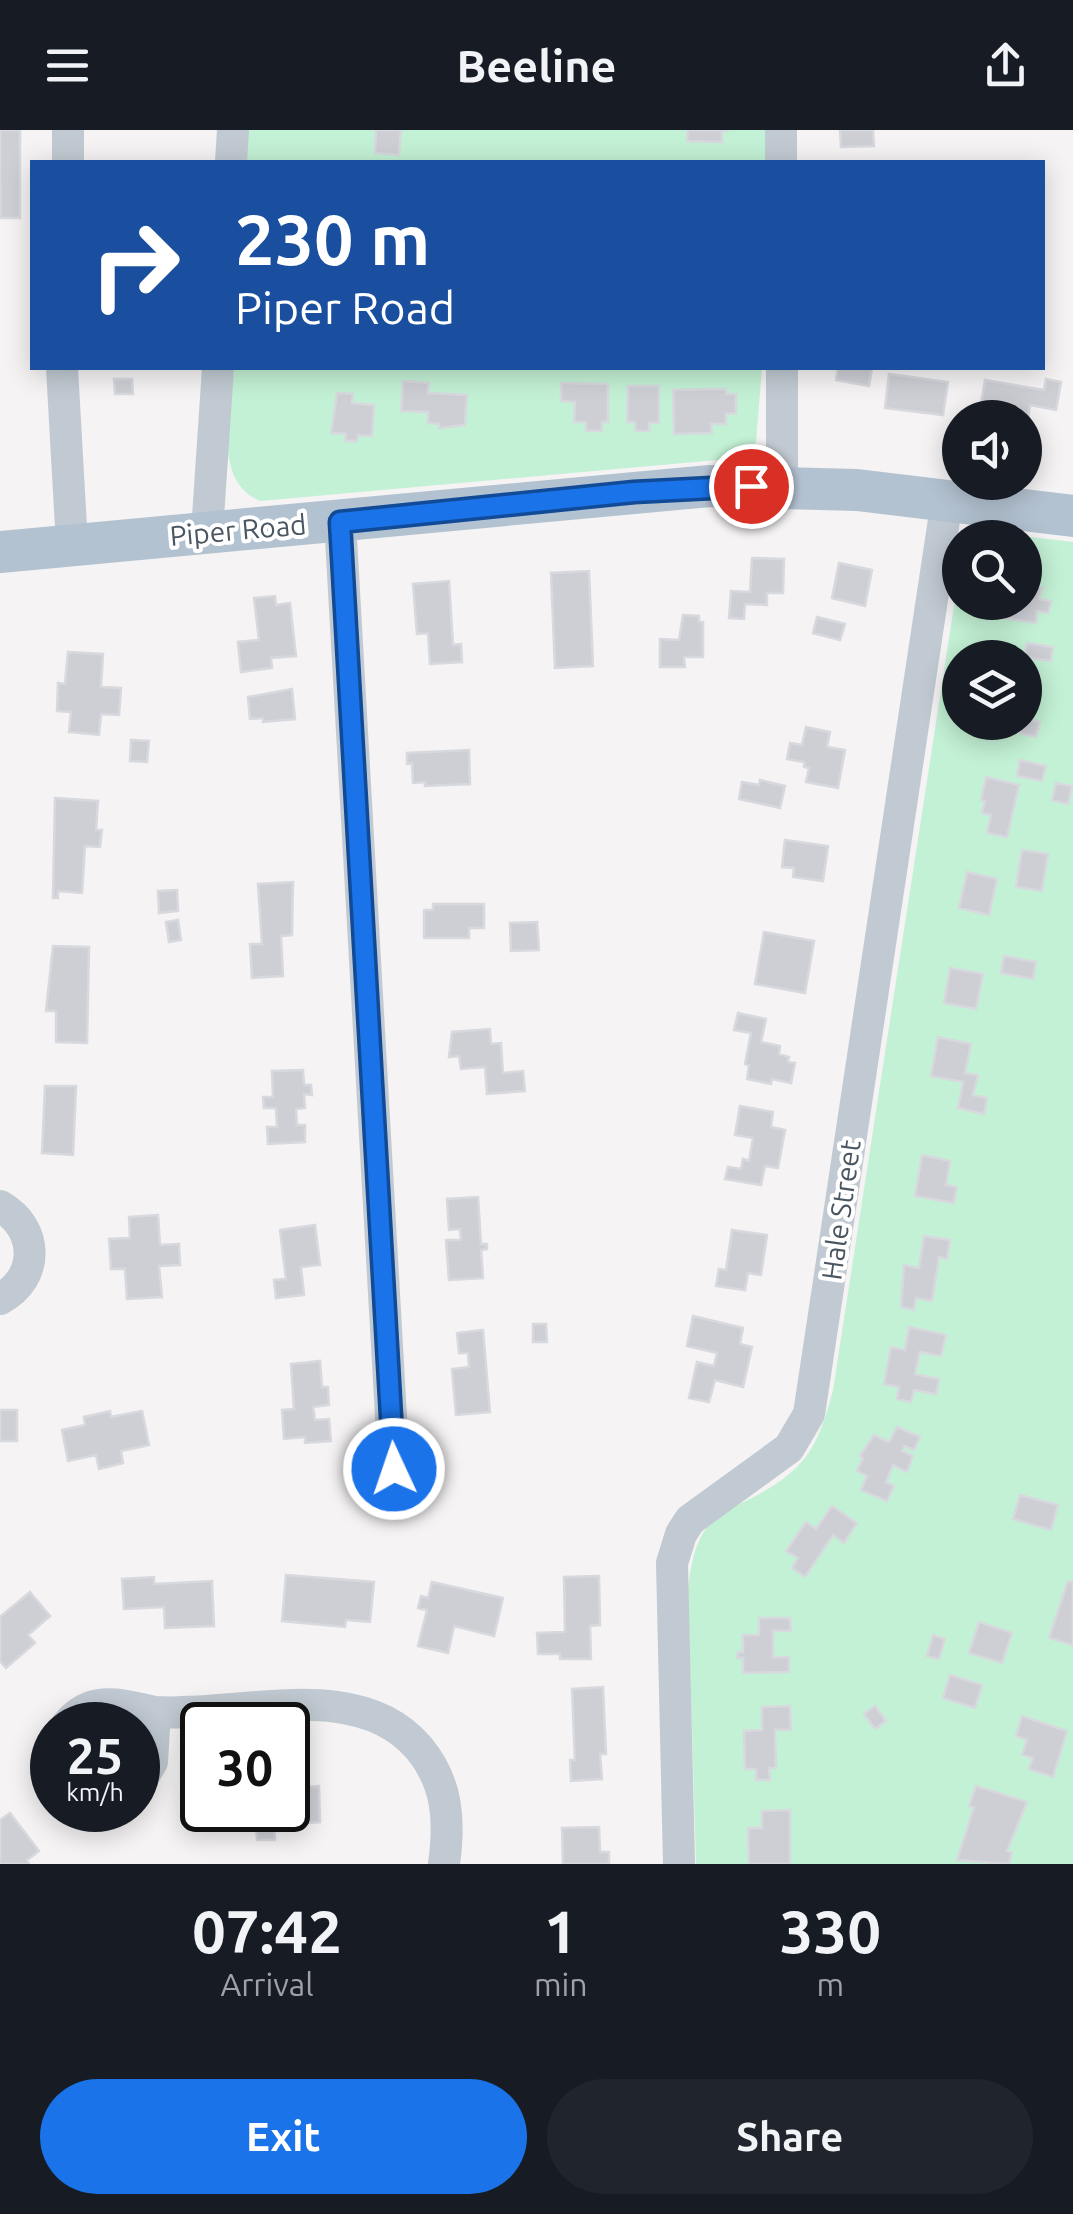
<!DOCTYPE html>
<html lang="en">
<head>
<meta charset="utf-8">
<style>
	body { margin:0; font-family:Ubuntu,sans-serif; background:#20242c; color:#f1f3f6; height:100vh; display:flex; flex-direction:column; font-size:38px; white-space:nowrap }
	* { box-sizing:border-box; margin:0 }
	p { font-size:32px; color:#9ea1a6 }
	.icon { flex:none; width:55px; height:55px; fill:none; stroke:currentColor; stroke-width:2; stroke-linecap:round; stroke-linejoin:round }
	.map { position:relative; height:1734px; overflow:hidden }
	.panel { display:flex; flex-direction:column; background:#171b24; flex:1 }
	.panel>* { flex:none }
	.banner { position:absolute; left:30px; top:30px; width:1015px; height:210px; border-radius:0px; box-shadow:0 5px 25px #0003; background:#1a4fa0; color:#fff; overflow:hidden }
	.fabs { position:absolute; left:942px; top:270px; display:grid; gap:20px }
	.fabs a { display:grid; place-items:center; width:100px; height:100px; border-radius:50%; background:#171b24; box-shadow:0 5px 25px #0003; font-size:50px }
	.speed { position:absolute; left:30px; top:1572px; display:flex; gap:20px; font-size:50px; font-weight:700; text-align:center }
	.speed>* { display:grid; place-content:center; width:130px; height:130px; border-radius:50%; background:#171b24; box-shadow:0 5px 25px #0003; line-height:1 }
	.speed small { font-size:25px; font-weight:400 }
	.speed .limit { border:5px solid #111; border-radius:15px; background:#fff; color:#111 }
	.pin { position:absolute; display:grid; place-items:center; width:85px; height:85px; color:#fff; margin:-42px; border:5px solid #fff; border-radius:50%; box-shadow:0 2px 10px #0007 }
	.me { position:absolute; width:110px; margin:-55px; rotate:357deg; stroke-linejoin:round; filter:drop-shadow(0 0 8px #0008) }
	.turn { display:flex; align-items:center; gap:35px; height:210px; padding:0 40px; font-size:45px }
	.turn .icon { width:130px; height:130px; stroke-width:2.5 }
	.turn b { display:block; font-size:70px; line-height:85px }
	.eta { display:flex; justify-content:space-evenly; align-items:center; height:170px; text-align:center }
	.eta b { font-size:60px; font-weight:700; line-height:70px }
	.action { display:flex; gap:20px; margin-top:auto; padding:20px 40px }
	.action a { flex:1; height:115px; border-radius:60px; background:#1a73e8; color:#fff; font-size:40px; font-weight:700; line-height:115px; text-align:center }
	.action a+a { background:#20242c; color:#f1f3f6 }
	header { display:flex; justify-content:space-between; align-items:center; height:130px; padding:0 40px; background:#171b24; font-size:45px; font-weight:700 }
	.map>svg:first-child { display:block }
	.green { fill:#c3f1d5; fill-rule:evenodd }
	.building { fill:#cdcfd5; stroke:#d7d9de; stroke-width:2.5 }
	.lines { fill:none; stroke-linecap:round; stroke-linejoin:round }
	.minor { stroke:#c1cad2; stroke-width:32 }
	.major { stroke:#b3c2d1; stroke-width:42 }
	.route-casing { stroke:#114b97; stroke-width:25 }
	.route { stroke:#1a73e8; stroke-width:18 }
	.labels { text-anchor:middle; stroke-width:8; stroke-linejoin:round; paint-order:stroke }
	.street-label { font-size:28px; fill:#4a5661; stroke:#fff }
</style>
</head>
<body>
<header><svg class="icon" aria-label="menu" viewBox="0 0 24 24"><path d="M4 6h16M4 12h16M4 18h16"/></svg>Beeline<svg class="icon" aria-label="share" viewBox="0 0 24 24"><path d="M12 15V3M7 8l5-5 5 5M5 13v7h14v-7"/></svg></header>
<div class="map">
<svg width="1073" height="1734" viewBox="0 0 1073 1734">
	<rect width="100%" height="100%" fill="#f5f3f3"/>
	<path class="green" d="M 248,0 L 766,0 L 766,32 L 246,32 Z
		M 234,238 L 762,238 L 756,312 L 746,326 L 739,328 L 260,371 C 211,350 231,280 234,238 Z
		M 980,401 L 1073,412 L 1073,1734 L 696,1734 L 688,1460 C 698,1362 737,1392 796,1338 C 817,1318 826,1287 833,1260 L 960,437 L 960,472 L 1025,472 L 1025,408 L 971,407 ZM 960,528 L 1025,528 L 1025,592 L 960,592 Z"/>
	<path class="building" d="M 0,0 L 20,0 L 20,88 L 0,88 Z
		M 376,0 L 401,0 L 399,25 L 375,23 Z
		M 688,0 L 729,0 L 722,1 L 722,12 L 687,11 Z
		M 840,0 L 873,0 L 874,16 L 841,17 Z
		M 838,238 L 872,238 L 869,256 L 836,250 Z
		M 889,244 L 948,252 L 943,285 L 885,278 Z
		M 114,249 L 132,249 L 133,264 L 115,264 Z
		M 1046,249 L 1061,252 L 1056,280 L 1030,275 L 1027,294 L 1025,288 L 979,286 L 985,250 L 1044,260 Z
		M 403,251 L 429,253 L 428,263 L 467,265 L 465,295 L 439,298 L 439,294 L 428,293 L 428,282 L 401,281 Z
		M 561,253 L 608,254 L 608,292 L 602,292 L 602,301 L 586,301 L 586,292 L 574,292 L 575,272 L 561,271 Z
		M 628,256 L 659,256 L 659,293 L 649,293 L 649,301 L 636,301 L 635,292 L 627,292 Z
		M 726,259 L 726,264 L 736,264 L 736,283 L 726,284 L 726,294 L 711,294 L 712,303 L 674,304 L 673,260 Z
		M 337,263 L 353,264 L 352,273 L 374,275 L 372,306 L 358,305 L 357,311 L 345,311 L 346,304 L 331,303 Z
		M 752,428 L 784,429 L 783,463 L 767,463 L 767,475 L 745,474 L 744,489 L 729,488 L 731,461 L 750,462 Z
		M 839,433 L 872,440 L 865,476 L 832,468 Z
		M 589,441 L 593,536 L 555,538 L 551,443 Z
		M 449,451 L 453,515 L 461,514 L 462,532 L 430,534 L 428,503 L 417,504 L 413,454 Z
		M 1025,455 L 1042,458 L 1039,469 L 1051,471 L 1048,483 L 1037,481 L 1036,493 L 1004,488 L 1007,472 L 1025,472 Z
		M 275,466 L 276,475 L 290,473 L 296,526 L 271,528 L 272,538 L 241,542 L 238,512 L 259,510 L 254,468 Z
		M 683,485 L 699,486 L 699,492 L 703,492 L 703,527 L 684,527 L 685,537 L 660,537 L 660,509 L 679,510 Z
		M 817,487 L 845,494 L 840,510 L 813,503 Z
		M 1027,513 L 1053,517 L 1051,531 L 1025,527 Z
		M 68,522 L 103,524 L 101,557 L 121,558 L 119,585 L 101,584 L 99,605 L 69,602 L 71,582 L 57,581 L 58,553 L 65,554 Z
		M 292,559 L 295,589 L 263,592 L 263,588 L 250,589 L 248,567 Z
		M 1025,588 L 1040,592 L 1036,607 L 1020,603 Z
		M 806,597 L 830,602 L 827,617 L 845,620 L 838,658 L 806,652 L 809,638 L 804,637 L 804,632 L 787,629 L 790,613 L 802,615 Z
		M 131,610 L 149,611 L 147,632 L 130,631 Z
		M 469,620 L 470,654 L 425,656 L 425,652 L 413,653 L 412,633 L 407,634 L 407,623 Z
		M 1020,630 L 1046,636 L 1042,651 L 1017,646 Z
		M 986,647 L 1019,655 L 1007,707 L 987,703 L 991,685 L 982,683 L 985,671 L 981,670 Z
		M 760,650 L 785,656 L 780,678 L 739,669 L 742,652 L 759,655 Z
		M 1056,653 L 1072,656 L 1068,674 L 1052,670 Z
		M 55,668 L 98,671 L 96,700 L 102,700 L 100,717 L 85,716 L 82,763 L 58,761 L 58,768 L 53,768 Z
		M 785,710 L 828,716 L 823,751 L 793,747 L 794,738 L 782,737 Z
		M 1022,720 L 1048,724 L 1042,761 L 1016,757 Z
		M 967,742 L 997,749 L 989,785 L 959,778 Z
		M 293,752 L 292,805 L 281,806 L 283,846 L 252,848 L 250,814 L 262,814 L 258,754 Z
		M 177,760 L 178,781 L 159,783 L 158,761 Z
		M 433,774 L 484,774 L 484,798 L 469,798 L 469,808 L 424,808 L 424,780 L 433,780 Z
		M 178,790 L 181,810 L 169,812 L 166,792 Z
		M 537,792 L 539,820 L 511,821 L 510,793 Z
		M 764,802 L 814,811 L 805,863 L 755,854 Z
		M 53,816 L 89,817 L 87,913 L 56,912 L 56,881 L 46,881 Z
		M 1004,826 L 1036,832 L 1033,849 L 1001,843 Z
		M 950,838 L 983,844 L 976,879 L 944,873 Z
		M 738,883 L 766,889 L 761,912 L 780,916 L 779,924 L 789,927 L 788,932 L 795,933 L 791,953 L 772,949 L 771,954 L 747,949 L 749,935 L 745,934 L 751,903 L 734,900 Z
		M 490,899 L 491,914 L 501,913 L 503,943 L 523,941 L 525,961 L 487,964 L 485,937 L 461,939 L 459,926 L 449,927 L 452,902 Z
		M 938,907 L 971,914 L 965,943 L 978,945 L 973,965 L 987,968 L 984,984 L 958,978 L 963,952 L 931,946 Z
		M 303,940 L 304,955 L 311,955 L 312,965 L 304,964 L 305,978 L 296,979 L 297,995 L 305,995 L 305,1012 L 268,1014 L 267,997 L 277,997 L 276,978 L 264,978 L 263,967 L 273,967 L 272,941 Z
		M 45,956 L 76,956 L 73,1025 L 42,1023 Z
		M 740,976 L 773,982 L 771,997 L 785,1000 L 778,1038 L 765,1036 L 761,1055 L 725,1049 L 728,1037 L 741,1039 L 743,1029 L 749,1031 L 753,1008 L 735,1005 Z
		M 922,1025 L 950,1031 L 946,1055 L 957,1057 L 954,1073 L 915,1066 Z
		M 478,1067 L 481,1114 L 487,1114 L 487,1119 L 481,1120 L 483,1148 L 449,1150 L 446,1110 L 461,1110 L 460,1099 L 449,1100 L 447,1069 Z
		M 158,1085 L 160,1115 L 179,1114 L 180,1135 L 159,1136 L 162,1167 L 127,1169 L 125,1139 L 111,1139 L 109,1109 L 130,1108 L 129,1087 Z
		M 315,1095 L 320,1135 L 301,1137 L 304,1165 L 276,1168 L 274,1150 L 286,1149 L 280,1100 Z
		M 732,1100 L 767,1105 L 761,1145 L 748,1143 L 745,1160 L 716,1156 L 719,1139 L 726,1140 Z
		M 924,1106 L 950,1110 L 947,1129 L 939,1127 L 932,1171 L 916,1168 L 914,1180 L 901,1177 L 904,1135 L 919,1138 Z
		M 693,1186 L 743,1198 L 740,1214 L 752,1217 L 743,1257 L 715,1250 L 709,1272 L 689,1268 L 697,1232 L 714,1236 L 717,1223 L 687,1216 Z
		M 533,1194 L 546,1194 L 547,1212 L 533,1212 Z
		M 909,1197 L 946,1205 L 941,1226 L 920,1222 L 915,1244 L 939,1249 L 936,1264 L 914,1260 L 911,1272 L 897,1269 L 899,1257 L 884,1254 L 891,1217 L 905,1220 Z
		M 483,1200 L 490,1282 L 456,1285 L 452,1239 L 469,1237 L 468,1223 L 459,1223 L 457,1203 Z
		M 320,1231 L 322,1257 L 328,1257 L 329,1275 L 313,1277 L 315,1290 L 329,1289 L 331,1311 L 305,1313 L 305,1307 L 284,1309 L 282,1280 L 294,1279 L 291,1234 Z
		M 0,1280 L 17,1280 L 17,1311 L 0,1311 Z
		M 110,1281 L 111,1287 L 142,1281 L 149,1315 L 121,1321 L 123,1333 L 99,1339 L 96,1325 L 68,1331 L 62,1300 L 85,1295 L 84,1287 Z
		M 897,1297 L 920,1307 L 914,1320 L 905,1316 L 902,1321 L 913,1326 L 907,1342 L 893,1335 L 886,1352 L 894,1356 L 887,1371 L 861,1360 L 867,1346 L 857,1341 L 863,1328 L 860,1326 L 874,1305 L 889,1312 Z
		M 1020,1365 L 1058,1375 L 1051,1400 L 1013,1389 Z
		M 832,1376 L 857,1393 L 844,1413 L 833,1405 L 805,1447 L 792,1438 L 798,1428 L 786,1421 L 806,1392 L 816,1399 Z
		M 286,1445 L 374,1452 L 370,1492 L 346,1490 L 345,1497 L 282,1491 Z
		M 599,1446 L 600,1495 L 590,1496 L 591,1529 L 560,1529 L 560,1524 L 538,1524 L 537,1503 L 565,1502 L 564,1447 Z
		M 154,1447 L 154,1454 L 212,1451 L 214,1496 L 165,1498 L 164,1477 L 124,1479 L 122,1449 Z
		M 1068,1451 L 1073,1452 L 1073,1515 L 1049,1508 Z
		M 432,1452 L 503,1468 L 494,1506 L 454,1496 L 448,1523 L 418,1516 L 427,1480 L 418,1478 L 421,1466 L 428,1468 Z
		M 30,1462 L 50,1486 L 28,1505 L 35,1513 L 6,1538 L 0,1531 L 0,1487 Z
		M 759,1488 L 790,1488 L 791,1501 L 773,1501 L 773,1527 L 789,1527 L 789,1542 L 743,1543 L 743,1528 L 737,1528 L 738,1522 L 743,1522 L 743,1505 L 759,1505 Z
		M 979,1492 L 1012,1503 L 1002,1533 L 969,1523 Z
		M 933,1505 L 945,1509 L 939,1529 L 927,1526 Z
		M 950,1545 L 982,1555 L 975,1578 L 943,1568 Z
		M 603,1557 L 606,1624 L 600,1624 L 602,1649 L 571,1651 L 570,1630 L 575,1630 L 572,1559 Z
		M 790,1576 L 791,1600 L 775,1600 L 776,1638 L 769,1638 L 770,1650 L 756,1650 L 756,1639 L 745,1639 L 744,1601 L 762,1600 L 762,1577 Z
		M 875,1576 L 886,1591 L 875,1599 L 864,1584 Z
		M 1022,1586 L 1067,1601 L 1053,1647 L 1029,1639 L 1033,1628 L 1022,1625 L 1027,1610 L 1016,1606 Z
		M 288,1651 L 289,1658 L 319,1656 L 320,1692 L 274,1695 L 275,1710 L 257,1710 L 255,1680 L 288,1680 Z
		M 976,1656 L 1027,1672 L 1007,1721 L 1012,1722 L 1009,1734 L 957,1730 L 974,1677 L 969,1676 Z
		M 790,1680 L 790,1734 L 749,1734 L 748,1698 L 762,1698 L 762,1681 Z
		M 10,1683 L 39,1721 L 27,1730 L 29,1734 L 0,1734 L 0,1690 Z
		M 599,1697 L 600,1722 L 609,1722 L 609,1734 L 563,1734 L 562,1698 Z"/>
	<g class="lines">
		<path class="minor" d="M 781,0 L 781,32
			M 68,32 L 68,0
			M 231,32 L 233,0
			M 62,238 L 72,415
			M 782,238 L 782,356
			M 340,391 L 394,1339
			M 207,402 L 218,238
			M 0,1076 C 39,1098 40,1148 0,1169
			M 155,1582 C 239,1588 357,1545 419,1618 C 448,1653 450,1691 444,1734
			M 67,1595 C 91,1564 122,1575 155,1582 L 152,1632 L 138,1655
			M 679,1734 L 672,1433 L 681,1404 L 690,1390 L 789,1318 L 809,1284 L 947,370"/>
		<path class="major" d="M 0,422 L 710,356 L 857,360 L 1073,386"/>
	</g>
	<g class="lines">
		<defs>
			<path id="route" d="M 394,1339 L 340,392 L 634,362 L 751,356"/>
		</defs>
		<use href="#route" class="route-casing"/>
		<use href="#route" class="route"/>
	</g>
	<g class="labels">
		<g class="street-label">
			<text transform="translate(238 400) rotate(-5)" y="10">Piper Road</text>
			<text transform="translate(841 1080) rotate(-82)" y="10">Hale Street</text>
		</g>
	</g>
</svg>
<div class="fabs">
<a><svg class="icon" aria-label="sound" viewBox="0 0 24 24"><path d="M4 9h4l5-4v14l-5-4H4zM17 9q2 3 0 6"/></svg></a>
<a><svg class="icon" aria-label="search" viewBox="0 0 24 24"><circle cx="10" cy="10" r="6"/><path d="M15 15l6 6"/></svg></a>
<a><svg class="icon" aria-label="layers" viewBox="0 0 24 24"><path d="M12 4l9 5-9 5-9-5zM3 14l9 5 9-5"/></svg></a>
</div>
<div class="speed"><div>25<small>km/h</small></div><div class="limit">30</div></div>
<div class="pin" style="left:751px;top:356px;background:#d93025"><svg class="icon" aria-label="arrive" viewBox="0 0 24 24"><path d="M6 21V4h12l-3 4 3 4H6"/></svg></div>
<svg class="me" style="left:394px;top:1339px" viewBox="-20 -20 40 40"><circle r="17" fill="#1a73e8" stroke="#fff" stroke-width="3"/><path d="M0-11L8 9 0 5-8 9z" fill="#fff"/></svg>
<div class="banner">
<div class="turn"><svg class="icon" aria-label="right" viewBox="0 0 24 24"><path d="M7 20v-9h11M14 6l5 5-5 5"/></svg><div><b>230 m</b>Piper Road</div></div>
</div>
</div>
<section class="panel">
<div class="eta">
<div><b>07:42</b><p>Arrival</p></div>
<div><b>1</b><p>min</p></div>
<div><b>330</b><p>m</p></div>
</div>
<div class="action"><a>Exit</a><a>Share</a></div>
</section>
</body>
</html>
